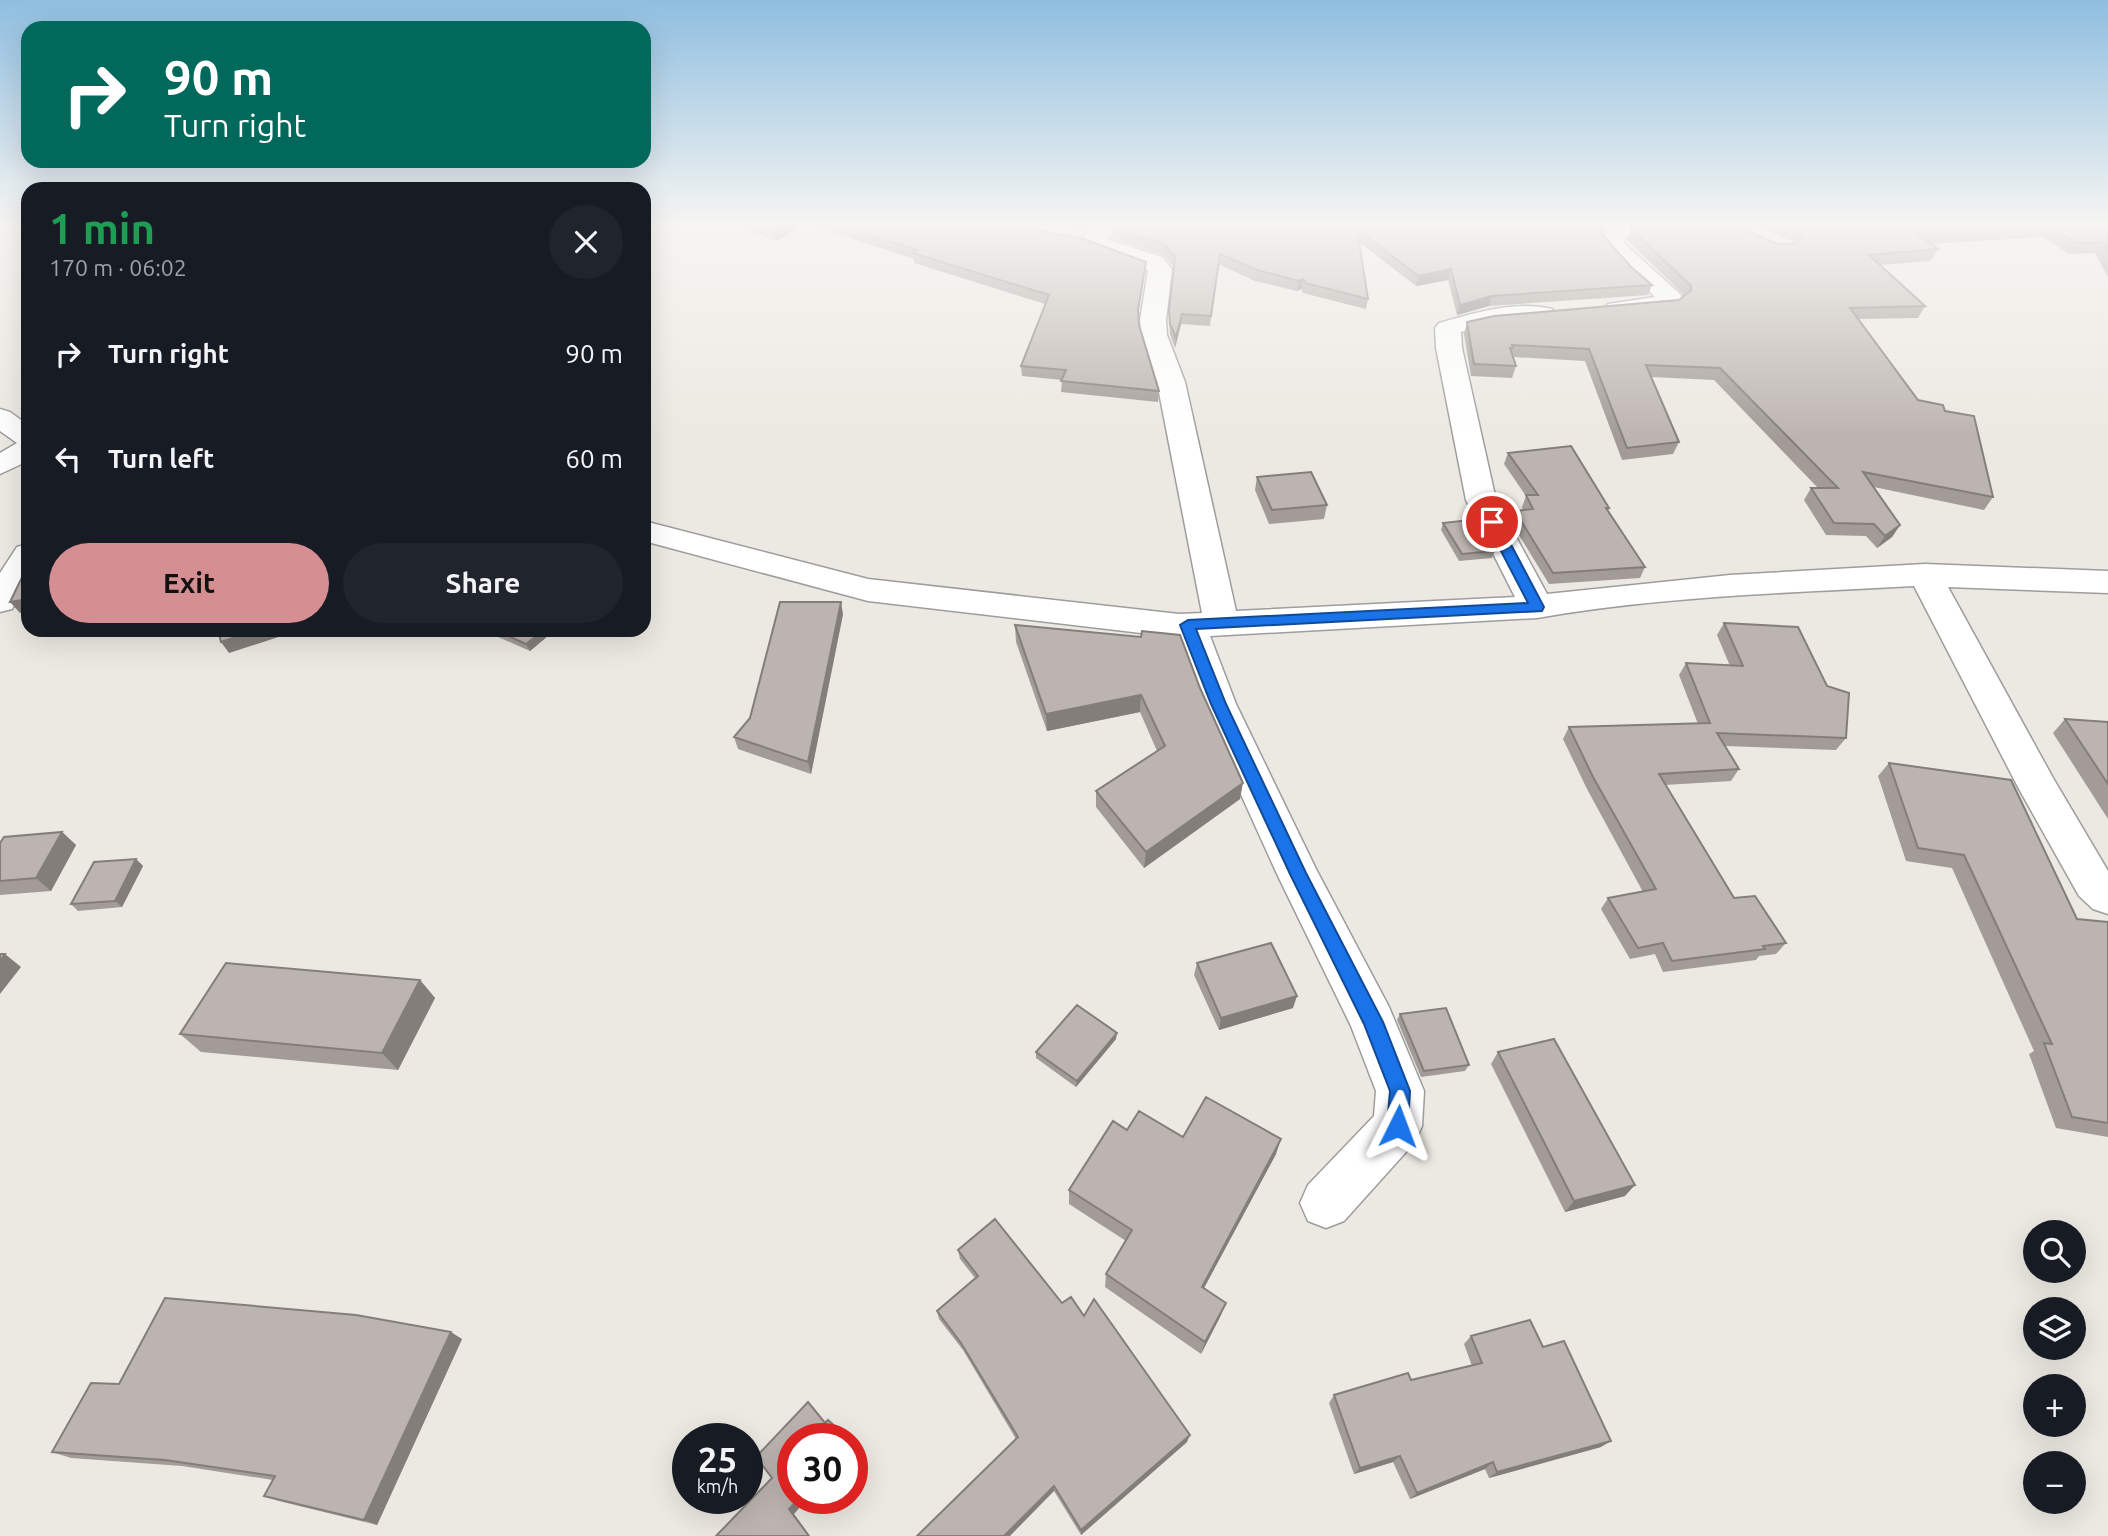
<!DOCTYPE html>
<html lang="en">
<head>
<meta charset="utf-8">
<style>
	body { margin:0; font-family:Ubuntu,sans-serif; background:#20242c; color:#f1f3f6; height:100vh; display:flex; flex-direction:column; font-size:26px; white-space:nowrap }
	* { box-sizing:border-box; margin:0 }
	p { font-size:23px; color:#9ea1a6 }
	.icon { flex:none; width:38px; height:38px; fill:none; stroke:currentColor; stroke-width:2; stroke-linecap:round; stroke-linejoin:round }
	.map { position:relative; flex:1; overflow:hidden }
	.details { position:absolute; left:21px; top:182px; width:630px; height:455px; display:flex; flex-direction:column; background:#171b24; border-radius:21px; box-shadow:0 7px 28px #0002 }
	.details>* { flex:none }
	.guide { position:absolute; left:21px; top:21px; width:630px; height:147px; border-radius:21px; box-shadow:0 7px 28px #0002; background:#00695c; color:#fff; overflow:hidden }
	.buttons { position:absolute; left:2023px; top:1220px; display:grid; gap:14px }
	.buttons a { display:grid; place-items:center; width:63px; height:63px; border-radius:50%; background:#171b24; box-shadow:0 7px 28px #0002; font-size:35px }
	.speed { position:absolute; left:672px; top:1423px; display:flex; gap:14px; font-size:35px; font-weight:700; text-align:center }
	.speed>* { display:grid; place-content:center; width:91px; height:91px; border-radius:50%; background:#171b24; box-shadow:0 7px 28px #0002; line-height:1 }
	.speed small { font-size:18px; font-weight:400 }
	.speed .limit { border:10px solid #d22; background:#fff; color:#111 }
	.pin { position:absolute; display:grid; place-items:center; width:60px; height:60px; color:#fff; margin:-30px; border:4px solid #fff; border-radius:50%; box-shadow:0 2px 7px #0007 }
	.me { position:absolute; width:77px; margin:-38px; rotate:3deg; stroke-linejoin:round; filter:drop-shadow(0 0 5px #0008) }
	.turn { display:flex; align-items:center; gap:24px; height:147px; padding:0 28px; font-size:32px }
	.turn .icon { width:91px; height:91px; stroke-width:2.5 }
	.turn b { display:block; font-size:49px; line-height:60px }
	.round { display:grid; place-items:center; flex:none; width:74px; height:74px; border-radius:37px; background:#20242c }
	.summary { display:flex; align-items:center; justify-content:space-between; height:119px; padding:0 28px }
	h1 { font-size:42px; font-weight:600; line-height:52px; color:#1e9e55 }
	.button { display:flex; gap:14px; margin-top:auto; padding:14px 28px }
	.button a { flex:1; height:80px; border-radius:42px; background:#d58f93; color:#111; font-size:28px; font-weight:600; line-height:80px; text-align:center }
	.button a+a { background:#20242c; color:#f1f3f6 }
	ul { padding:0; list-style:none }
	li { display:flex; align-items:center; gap:21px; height:105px; padding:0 28px }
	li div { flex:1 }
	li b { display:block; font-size:26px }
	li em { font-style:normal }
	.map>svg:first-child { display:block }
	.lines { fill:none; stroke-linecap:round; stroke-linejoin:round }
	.minor-casing { stroke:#9d9d9d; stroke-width:3 }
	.minor { fill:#fff; fill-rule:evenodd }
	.wall { fill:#a29b97 }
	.shaded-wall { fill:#847e7b }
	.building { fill:#bcb4b0; stroke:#847e7b; stroke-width:2 }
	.route { fill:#1a73e8; stroke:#114b97; stroke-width:2 }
</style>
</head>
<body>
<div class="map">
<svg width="2108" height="1536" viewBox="0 0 2108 1536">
	<rect width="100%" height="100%" fill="#ece9e2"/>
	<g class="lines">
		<defs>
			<path id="minor" d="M 1098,223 L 1122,223 L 1107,239 L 1162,257 L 1172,269 L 1166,320 L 1167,335 L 1185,382 L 1236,611 L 1515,597 L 1466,500 L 1436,348 L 1435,328 L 1439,323 C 1474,313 1516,300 1552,309 L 1556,314 L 1552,319 L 1490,325 L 1461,332 L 1462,348 L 1496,500 L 1547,594 L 1730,575 L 1925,564 L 2108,571 L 2108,593 L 1948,587 L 2053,778 L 2108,871 L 2108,914 L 2093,909 L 2079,896 L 2019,789 L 1914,586 C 1789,593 1661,596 1537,618 L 1210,636 L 1236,704 L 1316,869 L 1389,1007 L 1424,1091 L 1422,1126 L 1415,1142 L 1344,1221 L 1326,1228 L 1308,1221 L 1300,1203 L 1308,1185 L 1374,1116 L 1376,1091 L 1351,1026 L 1277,874 L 1200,704 L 1175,637 L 868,601 L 644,541 L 644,521 L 868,579 L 1179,614 L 1202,613 L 1157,382 L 1141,335 L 1140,320 L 1148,270 L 1082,246 L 1078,241 Z
				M 1617,223 L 1660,223 L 1657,228 L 1634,232 L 1625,238 L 1625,244 L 1680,294 L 1684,299 C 1671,317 1627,319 1608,314 L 1604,309 L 1608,304 L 1655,297 L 1601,246 L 1601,236 Z
				M 0,409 L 10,412 L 28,425 L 28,461 L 0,474 L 0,453 L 17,443 L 0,431 Z
				M 28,544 L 28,582 L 12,609 L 0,612 L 0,573 L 17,547 Z"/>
		</defs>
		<use href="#minor" class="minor-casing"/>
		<use href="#minor" class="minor"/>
	</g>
	<path class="wall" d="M 739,223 L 881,223 L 889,226 L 1146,262 L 1138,314 L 1139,325 L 1159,391 L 1158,402 L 1061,392 L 1062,380 L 1022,376 L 1021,366 L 1045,304 L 914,263 L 914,259 L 807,224 L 776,241 L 739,227 Z
		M 1045,223 L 1095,223 L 1084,230 Z
		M 1751,223 L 2098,223 L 2108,227 L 2108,277 L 2095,253 L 2069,254 L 2043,237 L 1931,244 L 1938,249 L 1931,261 L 1880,265 L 1925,306 L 1918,318 L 1858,319 L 1918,400 L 1945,411 L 1993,497 L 1984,510 L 1874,487 L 1900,525 L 1892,537 L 1877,548 L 1866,536 L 1826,535 L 1804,500 L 1811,488 L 1818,488 L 1714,380 L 1651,377 L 1679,442 L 1673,454 L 1622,460 L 1585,361 L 1513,357 L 1516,366 L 1512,378 L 1471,376 L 1464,334 L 1467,322 L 1679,300 L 1684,295 L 1627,240 L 1631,229 L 1674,225 L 1777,244 L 1793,244 L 1791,241 Z
		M 1604,225 L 1601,233 L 1631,267 L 1652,285 L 1648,295 L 1489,306 L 1457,315 L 1448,280 L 1416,286 L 1359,242 L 1368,299 L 1366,309 L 1303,293 L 1301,289 L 1297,291 L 1255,281 L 1218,264 L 1210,326 L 1181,324 L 1175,348 L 1170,334 L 1169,320 L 1174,267 L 1163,255 L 1112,238 L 1112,228 L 1589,227 Z
		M 1508,453 L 1609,508 L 1608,511 L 1645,567 L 1640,578 L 1549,584 L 1511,522 L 1515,511 L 1523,510 L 1522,507 L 1526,496 L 1504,464 Z
		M 1257,477 L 1327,505 L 1324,519 L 1269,524 L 1255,490 Z
		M 1443,523 L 1495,551 L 1492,558 L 1459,561 L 1441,530 Z
		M 843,614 L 811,774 L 738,749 L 734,737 Z
		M 1724,623 L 1846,738 L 1836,750 L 1725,746 L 1739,769 L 1731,781 L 1665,785 L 1734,898 L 1786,943 L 1776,954 L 1759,956 L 1756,960 L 1663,972 L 1655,954 L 1630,959 L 1601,909 L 1608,898 L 1643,892 L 1587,789 L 1563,739 L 1569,727 L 1698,724 L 1679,675 L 1686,663 L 1730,666 L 1717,635 Z
		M 1015,625 L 1141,637 L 1240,799 L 1144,868 L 1096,807 L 1096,791 L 1157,751 L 1140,712 L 1047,731 L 1016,642 Z
		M 487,630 L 555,630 L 530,651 L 489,633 Z
		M 2065,719 L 2108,722 L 2108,819 L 2053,733 Z
		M 1889,763 L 2077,919 L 2108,922 L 2108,1137 L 2056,1128 L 2029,1054 L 2034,1051 L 1952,868 L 1906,861 L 1878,776 Z
		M 62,832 L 76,845 L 51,891 L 0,895 L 0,843 Z
		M 136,859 L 143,866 L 122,907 L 78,911 L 71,904 Z
		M 1197,963 L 1293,1008 L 1219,1030 L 1194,975 Z
		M 420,980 L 435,998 L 398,1070 L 201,1052 L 180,1034 Z
		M 1400,1014 L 1469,1065 L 1465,1071 L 1421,1077 L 1397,1020 Z
		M 1116,1039 L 1076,1087 L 1036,1058 L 1036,1052 Z
		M 1498,1052 L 1625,1196 L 1565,1212 L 1491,1064 Z
		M 1127,1130 L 1183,1137 L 1276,1154 L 1204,1288 L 1221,1315 L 1201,1354 L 1105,1287 L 1106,1274 L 1126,1241 L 1069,1204 L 1069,1190 Z
		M 958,1250 L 1062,1303 L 1084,1316 L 1187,1442 L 1081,1535 L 1054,1491 L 1016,1439 L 963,1350 L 939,1319 L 937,1311 L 975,1278 L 960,1259 Z
		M 1471,1336 L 1543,1347 L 1601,1447 L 1489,1478 L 1485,1469 L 1410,1499 L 1393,1462 L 1354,1474 L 1329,1403 L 1334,1395 L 1411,1380 L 1472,1366 L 1464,1344 Z
		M 462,1339 L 377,1525 L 279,1501 L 264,1496 L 273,1480 L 182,1466 L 71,1458 L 52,1452 L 119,1384 Z"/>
	<path class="shaded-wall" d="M 789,223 L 807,223 L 807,224 L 776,241 L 774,231 Z
		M 1084,223 L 1095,223 L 1084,230 Z
		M 1146,262 L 1145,272 L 1137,320 L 1138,309 Z
		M 1451,269 L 1448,280 L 1416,286 L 1418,276 Z
		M 1303,279 L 1301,289 L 1297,291 L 1299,281 Z
		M 1492,296 L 1489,306 L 1457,315 L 1460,305 Z
		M 1182,314 L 1181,324 L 1175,348 L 1176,337 Z
		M 1900,525 L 1892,537 L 1877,548 L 1885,536 Z
		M 28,599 L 28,612 L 20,613 L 10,602 Z
		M 841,602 L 843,614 L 811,774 L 808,762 Z
		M 257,630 L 297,630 L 297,631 L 229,653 L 221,642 Z
		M 544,630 L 555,630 L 530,651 L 526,644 Z
		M 1141,695 L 1140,712 L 1047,731 L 1046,714 Z
		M 1243,783 L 1240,799 L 1144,868 L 1146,852 Z
		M 62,832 L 76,845 L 51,891 L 36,878 Z
		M 136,859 L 143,866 L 122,907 L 115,901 Z
		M 5,954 L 21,967 L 0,994 L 0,961 Z
		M 420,980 L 435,998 L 398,1070 L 382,1053 Z
		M 1297,996 L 1293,1008 L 1219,1030 L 1221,1018 Z
		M 1117,1033 L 1116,1039 L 1076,1087 L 1077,1081 Z
		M 1281,1139 L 1276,1154 L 1198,1299 L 1202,1287 Z
		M 1635,1185 L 1625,1196 L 1565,1212 L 1574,1201 Z
		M 1226,1303 L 1221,1315 L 1201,1354 L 1205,1342 Z
		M 451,1332 L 462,1339 L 377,1525 L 364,1520 Z
		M 1190,1435 L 1187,1442 L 1081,1535 L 1081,1530 Z
		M 1611,1441 L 1601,1447 L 1489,1478 L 1497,1472 Z
		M 1400,1456 L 1393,1462 L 1354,1474 L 1360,1468 Z
		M 1493,1462 L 1485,1469 L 1410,1499 L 1417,1493 Z
		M 1054,1486 L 1054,1491 L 1010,1536 L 1004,1536 Z
		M 799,1498 L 808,1498 L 794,1514 L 810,1536 L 789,1509 Z"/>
	<path class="building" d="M 752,223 L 789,223 L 774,231 Z
		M 831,223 L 881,223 L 889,226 L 902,223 L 1001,223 L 1084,239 L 1146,262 L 1138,309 L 1139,325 L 1159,391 L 1061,381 L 1066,370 L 1021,366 L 1049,295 L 913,253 L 917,250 Z
		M 1117,223 L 1579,223 L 1589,227 L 1604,225 L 1601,233 L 1631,267 L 1652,285 L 1492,296 L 1460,305 L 1451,269 L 1418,276 L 1357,229 L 1368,299 L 1305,283 L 1303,279 L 1299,281 L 1257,270 L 1220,254 L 1211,316 L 1182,314 L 1176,337 L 1170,324 L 1169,310 L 1175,257 L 1164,244 L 1112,228 Z
		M 1640,223 L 1670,223 L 1674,225 L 1680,223 L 1730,223 L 1777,244 L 1796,244 L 1801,237 L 1796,230 L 1780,223 L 2098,223 L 2108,227 L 2108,251 L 2103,242 L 2076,243 L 2050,226 L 1917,234 L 1938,249 L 1869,255 L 1925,306 L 1850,308 L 1918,400 L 1943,405 L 1945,411 L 1974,416 L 1993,497 L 1863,472 L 1900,525 L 1885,536 L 1874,524 L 1834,523 L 1811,488 L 1838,488 L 1720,368 L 1646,365 L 1679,442 L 1627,448 L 1589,349 L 1512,345 L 1513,348 L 1510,348 L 1516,366 L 1474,364 L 1467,322 L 1494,316 L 1679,300 L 1691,290 L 1691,286 L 1631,229 Z
		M 1571,446 L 1609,508 L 1606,508 L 1645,567 L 1553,573 L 1515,511 L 1533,509 L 1526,495 L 1538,495 L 1508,453 Z
		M 1311,472 L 1327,505 L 1272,510 L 1257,477 Z
		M 1479,519 L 1495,551 L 1462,554 L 1443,523 Z
		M 28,565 L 28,599 L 10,602 Z
		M 780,602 L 841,602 L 808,762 L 734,737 L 750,718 Z
		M 1724,623 L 1798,627 L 1827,686 L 1849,693 L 1846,738 L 1717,733 L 1739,769 L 1659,774 L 1734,898 L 1755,896 L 1786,943 L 1763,946 L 1765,949 L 1672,961 L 1663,943 L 1638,948 L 1608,898 L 1656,889 L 1593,777 L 1569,727 L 1710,723 L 1686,663 L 1743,666 Z
		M 1015,625 L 1141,637 L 1142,631 L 1180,635 L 1200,688 L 1243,783 L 1146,852 L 1096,791 L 1165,746 L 1141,695 L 1046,714 Z
		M 218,630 L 257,630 L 221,642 Z
		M 495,630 L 544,630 L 526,644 Z
		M 2065,719 L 2108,722 L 2108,784 Z
		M 1889,763 L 2011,780 L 2077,919 L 2108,922 L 2108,1123 L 2072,1117 L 2044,1043 L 2052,1044 L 1964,855 L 1918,848 Z
		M 62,832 L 36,878 L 0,881 L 0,843 L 4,837 Z
		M 136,859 L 115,901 L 71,904 L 94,862 Z
		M 1271,943 L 1297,996 L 1221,1018 L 1197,963 Z
		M 0,954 L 5,954 L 0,961 Z
		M 226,963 L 420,980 L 382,1053 L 180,1034 Z
		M 1077,1005 L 1117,1033 L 1077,1081 L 1036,1052 Z
		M 1446,1008 L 1469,1065 L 1424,1071 L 1400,1014 Z
		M 1554,1039 L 1635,1185 L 1574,1201 L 1498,1052 Z
		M 1206,1097 L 1281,1139 L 1202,1287 L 1226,1303 L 1205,1342 L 1106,1274 L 1132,1230 L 1069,1190 L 1113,1121 L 1127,1130 L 1139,1111 L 1183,1137 Z
		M 995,1219 L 1062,1303 L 1071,1297 L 1084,1316 L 1094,1299 L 1190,1435 L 1081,1530 L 1054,1486 L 1004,1536 L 917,1536 L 1018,1437 L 961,1343 L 937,1311 L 978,1276 L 958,1250 Z
		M 165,1298 L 356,1315 L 451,1332 L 364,1520 L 264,1496 L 275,1476 L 165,1460 L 52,1452 L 91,1383 L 119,1384 Z
		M 1530,1320 L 1543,1347 L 1564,1341 L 1611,1441 L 1497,1472 L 1493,1462 L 1417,1493 L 1400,1456 L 1360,1468 L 1334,1395 L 1408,1373 L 1411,1380 L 1482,1363 L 1471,1336 Z
		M 808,1402 L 825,1423 L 828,1420 L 848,1438 L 793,1438 L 793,1498 L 799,1498 L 789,1509 L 809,1536 L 716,1536 L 772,1478 L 756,1457 Z"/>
	<linearGradient id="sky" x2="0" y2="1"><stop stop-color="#8ebee0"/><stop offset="0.51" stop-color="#f6f5f2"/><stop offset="1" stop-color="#f6f5f2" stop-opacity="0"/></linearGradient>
	<rect width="2108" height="438" fill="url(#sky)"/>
	<path class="route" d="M 1492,518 L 1499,522 L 1544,607 L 1542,611 L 1196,629 L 1226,704 L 1306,873 L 1383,1022 L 1410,1091 L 1408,1126 L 1405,1133 L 1398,1136 L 1390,1133 L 1387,1126 L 1390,1091 L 1364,1024 L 1290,874 L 1211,704 L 1180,625 L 1188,620 L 1528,603 L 1486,522 Z"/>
</svg>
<div class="buttons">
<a><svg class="icon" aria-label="search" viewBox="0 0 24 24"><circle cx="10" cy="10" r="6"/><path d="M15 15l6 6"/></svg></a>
<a><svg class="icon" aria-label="layers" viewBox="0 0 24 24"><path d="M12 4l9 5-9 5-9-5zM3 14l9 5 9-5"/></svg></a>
<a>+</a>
<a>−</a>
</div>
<div class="speed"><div>25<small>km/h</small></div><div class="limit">30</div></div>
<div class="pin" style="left:1492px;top:522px;background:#d93025"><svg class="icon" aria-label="arrive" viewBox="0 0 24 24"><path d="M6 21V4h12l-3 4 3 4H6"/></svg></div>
<svg class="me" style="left:1398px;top:1126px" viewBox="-20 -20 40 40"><path d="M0-17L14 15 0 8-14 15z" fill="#1a73e8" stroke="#fff" stroke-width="4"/></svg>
<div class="guide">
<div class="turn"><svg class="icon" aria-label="right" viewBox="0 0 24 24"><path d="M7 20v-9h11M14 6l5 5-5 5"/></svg><div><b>90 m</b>Turn right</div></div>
</div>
<section class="details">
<div class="summary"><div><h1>1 min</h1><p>170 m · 06:02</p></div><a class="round"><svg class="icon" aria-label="close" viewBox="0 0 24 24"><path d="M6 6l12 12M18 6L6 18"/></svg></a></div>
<ul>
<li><svg class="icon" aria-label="right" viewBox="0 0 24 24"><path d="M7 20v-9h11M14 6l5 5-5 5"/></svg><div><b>Turn right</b></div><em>90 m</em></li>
<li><svg class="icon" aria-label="left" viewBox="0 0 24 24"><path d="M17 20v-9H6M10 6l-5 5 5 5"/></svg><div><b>Turn left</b></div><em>60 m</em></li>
</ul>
<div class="button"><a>Exit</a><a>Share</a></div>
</section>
</div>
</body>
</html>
